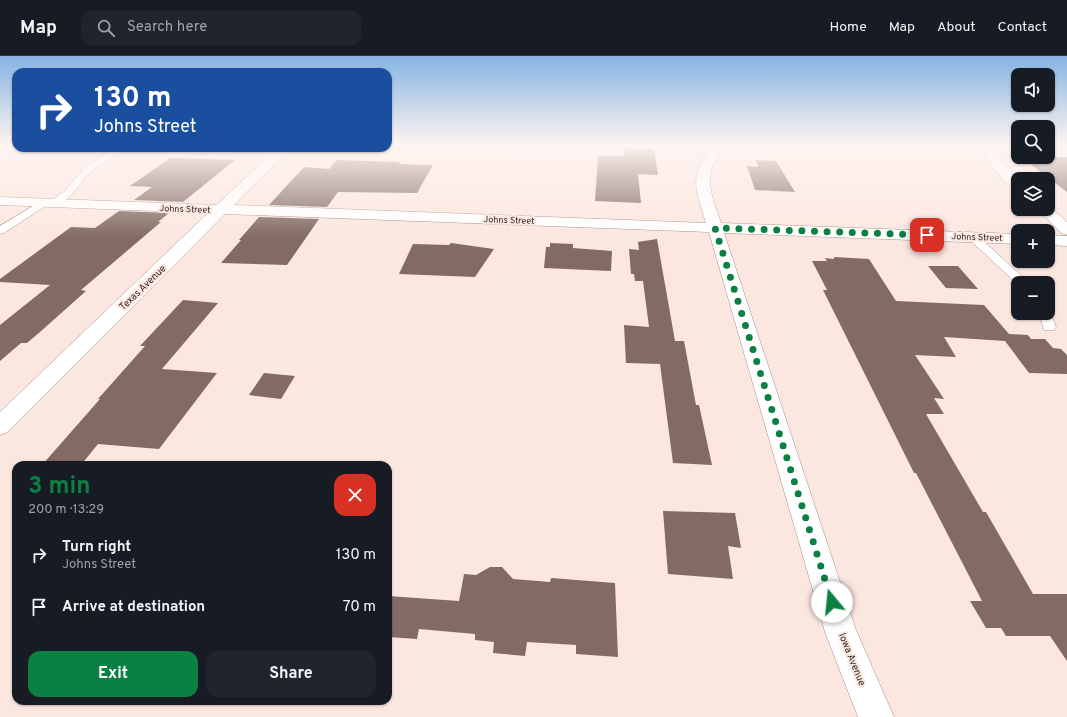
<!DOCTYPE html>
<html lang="en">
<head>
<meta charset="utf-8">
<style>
	body { margin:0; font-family:Overpass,sans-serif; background:#20242c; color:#f1f3f6; height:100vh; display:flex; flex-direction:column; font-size:15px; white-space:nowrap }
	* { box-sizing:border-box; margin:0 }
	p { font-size:13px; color:#9ea1a6 }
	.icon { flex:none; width:22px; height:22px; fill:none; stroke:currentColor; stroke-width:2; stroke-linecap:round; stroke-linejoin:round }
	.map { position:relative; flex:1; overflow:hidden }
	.drawer { position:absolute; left:12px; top:405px; width:380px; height:244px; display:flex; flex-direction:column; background:#171b24; border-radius:12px; box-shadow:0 1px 3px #0004 }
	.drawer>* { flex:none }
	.guide { position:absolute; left:12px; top:12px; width:380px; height:84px; border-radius:12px; box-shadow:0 1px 3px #0004; background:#1a4fa0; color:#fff; overflow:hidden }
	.fabs { position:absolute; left:1011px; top:12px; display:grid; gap:8px }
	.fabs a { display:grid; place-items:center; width:44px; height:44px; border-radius:8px; background:#171b24; box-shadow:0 1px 3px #0004; font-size:20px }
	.pin { position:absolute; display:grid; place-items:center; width:34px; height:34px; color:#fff; margin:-17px; border-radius:8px; box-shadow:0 2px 6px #0006 }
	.me { position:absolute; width:44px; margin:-22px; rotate:343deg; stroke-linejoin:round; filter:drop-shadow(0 0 3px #0008) }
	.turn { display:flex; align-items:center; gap:14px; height:84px; padding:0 16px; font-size:18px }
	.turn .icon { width:52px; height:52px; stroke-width:2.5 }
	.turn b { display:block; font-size:28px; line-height:34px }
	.round { display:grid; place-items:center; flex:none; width:42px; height:42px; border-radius:12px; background:#20242c }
	.head { display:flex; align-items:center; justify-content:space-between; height:68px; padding:0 16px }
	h1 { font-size:24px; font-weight:700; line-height:30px; color:#0b8043 }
	.cta { display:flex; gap:8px; margin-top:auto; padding:8px 16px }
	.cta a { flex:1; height:46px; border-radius:12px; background:#0b8043; color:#fff; font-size:16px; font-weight:700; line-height:46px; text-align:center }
	.cta a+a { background:#20242c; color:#f1f3f6 }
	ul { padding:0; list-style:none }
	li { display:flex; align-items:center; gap:12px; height:52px; padding:0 16px }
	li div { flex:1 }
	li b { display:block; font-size:15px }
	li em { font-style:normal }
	header { display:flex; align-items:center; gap:24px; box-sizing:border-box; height:56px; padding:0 20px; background:#171b24; border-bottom:1px solid #363941 }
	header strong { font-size:19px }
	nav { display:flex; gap:22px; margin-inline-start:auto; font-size:14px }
	.search { width:280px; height:36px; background:#20242c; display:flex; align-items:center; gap:10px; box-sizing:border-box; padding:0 14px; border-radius:12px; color:#9ea1a6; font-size:15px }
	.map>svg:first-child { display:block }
	.building { fill:#826b64 }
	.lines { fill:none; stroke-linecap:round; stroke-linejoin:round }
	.service-casing { stroke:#a48d85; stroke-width:1 }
	.minor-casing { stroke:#a48d85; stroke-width:1 }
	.service { fill:#fff; fill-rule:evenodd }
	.minor { fill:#fff; fill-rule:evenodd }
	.route { stroke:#0b8043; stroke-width:7; stroke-dasharray:0 12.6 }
	.labels { text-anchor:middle; stroke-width:4; stroke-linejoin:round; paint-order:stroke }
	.far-street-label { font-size:9px; fill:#312825; stroke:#fce7e0 }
	.street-label { font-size:10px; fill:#312825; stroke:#fce7e0 }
</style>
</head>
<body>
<header>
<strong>Map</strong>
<div class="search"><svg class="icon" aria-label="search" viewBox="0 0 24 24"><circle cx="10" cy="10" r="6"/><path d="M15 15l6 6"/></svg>Search here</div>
<nav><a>Home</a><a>Map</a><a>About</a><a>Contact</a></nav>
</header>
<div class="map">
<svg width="1067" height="661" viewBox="0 0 1067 661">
	<rect width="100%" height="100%" fill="#fce7e0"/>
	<path class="building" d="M 623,92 L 654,93 L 658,119 L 638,118 L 641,147 L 595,145 L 598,100 L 624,100 Z
		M 1021,101 L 1067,101 L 1067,136 Z
		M 170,102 L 235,104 L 183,146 L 134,144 L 152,131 L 130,130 Z
		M 337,104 L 400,106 L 399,108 L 433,109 L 417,137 L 338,136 L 327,151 L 269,149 L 304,111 L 329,113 Z
		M 756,104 L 776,105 L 795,136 L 755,134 L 747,110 L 758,111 Z
		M 119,155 L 169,157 L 158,166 L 161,166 L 81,234 L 86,235 L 40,276 L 27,287 L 21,287 L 0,305 L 0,269 L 50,229 L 0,226 L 0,223 L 71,171 L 95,172 Z
		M 259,161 L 319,163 L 287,209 L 221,207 L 241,184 L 239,184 Z
		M 657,183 L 675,285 L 684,285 L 696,349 L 699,349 L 712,409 L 673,407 L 660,308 L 626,307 L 624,269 L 649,271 L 643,225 L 635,225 L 634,218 L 631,218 L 629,193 L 639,194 L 638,186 Z
		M 451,187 L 494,193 L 475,221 L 399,218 L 413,188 L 449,189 Z
		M 550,187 L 573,188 L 573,192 L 612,195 L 611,215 L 544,212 L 546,191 L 550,191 Z
		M 834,201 L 869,203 L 896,245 L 984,249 L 1009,278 L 1028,279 L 1031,283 L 1045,283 L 1053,292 L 1061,293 L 1067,299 L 1067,318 L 1029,317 L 1005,285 L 944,281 L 956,301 L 915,299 L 944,343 L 934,342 L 944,358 L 926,358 L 983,456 L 986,456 L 1033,538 L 1067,538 L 1067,605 L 1050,580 L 1006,580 L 1001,572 L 986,572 L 970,545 L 982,545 L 916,417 L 914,417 L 823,234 L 827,234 L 812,205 L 827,205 L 825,202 L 834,203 Z
		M 928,210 L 958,210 L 978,233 L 946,232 Z
		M 183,244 L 218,247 L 162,313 L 217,317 L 159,393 L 98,388 L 81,409 L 42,409 L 100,343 L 98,343 L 145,290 L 140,290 Z
		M 264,317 L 295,320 L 281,343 L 249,339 Z
		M 663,455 L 735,457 L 741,492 L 728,490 L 733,523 L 668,518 Z
		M 490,511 L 502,511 L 513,523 L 550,526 L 551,522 L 615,527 L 618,601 L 576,598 L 576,589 L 527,586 L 525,600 L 493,597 L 494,586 L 475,584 L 475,578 L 419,573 L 417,583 L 388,581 L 388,540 L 459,545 L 464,518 L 476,519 Z"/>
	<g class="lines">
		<defs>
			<path id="service" d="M 115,92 L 125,92 C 116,103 99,107 89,117 C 81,126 65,153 50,149 L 49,147 L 50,145 L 65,135 L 84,112 Z
				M 43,144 L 48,147 L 47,149 L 4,177 L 0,178 L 0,170 Z
				M 973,178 L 977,179 L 1029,227 L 1018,227 L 1018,229 L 969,183 L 968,181 Z
				M 1048,254 L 1051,257 L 1056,271 L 1054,274 L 1044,274 L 1039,257 L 1048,257 Z"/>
			<path id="minor" d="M 714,89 L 726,89 C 722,95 717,100 714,107 C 704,127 715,148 721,167 L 1018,178 L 1018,188 L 724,177 L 856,574 L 894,661 L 858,661 L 825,576 L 709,176 L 225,158 L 8,376 L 0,379 L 0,356 L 208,157 L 0,149 L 0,141 L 217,149 L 277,92 L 290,92 L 234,149 L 706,167 C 695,130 688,121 714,89 Z
				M 990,90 L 994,91 L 1002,106 L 1019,123 L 1018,123 L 1018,133 C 1004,130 988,107 984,94 L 986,91 Z
				M 1048,149 L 1067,166 L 1067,179 L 1061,177 L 1038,153 L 1048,153 Z
				M 1048,179 L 1067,180 L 1067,190 L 1048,189 Z"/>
		</defs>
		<use href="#service" class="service-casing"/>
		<use href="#minor" class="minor-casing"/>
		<use href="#service" class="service"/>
		<use href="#minor" class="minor"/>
	</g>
	<linearGradient id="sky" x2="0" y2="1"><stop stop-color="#85b4e3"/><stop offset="0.49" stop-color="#fef4f1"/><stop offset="1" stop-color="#fef4f1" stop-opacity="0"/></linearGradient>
	<rect width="1067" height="181" fill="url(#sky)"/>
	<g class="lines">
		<path class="route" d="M 832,546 L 715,172 L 927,179"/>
	</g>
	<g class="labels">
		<g class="far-street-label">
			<text transform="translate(185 153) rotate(2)" y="3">Johns Street</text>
			<text transform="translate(509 164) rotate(2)" y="3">Johns Street</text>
			<text transform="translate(977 181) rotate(2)" y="3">Johns Street</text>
		</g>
		<g class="street-label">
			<text transform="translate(142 231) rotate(-44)" y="4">Texas Avenue</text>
			<text transform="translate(853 603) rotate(68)" y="4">Iowa Avenue</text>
		</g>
	</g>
</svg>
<div class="fabs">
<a><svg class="icon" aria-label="sound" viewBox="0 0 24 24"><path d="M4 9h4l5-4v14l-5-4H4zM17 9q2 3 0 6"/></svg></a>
<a><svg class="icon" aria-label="search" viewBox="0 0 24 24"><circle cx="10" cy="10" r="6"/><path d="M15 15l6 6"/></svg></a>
<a><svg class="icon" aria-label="layers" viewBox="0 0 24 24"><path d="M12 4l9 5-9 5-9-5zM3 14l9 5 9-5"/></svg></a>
<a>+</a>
<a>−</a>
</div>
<div class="pin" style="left:927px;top:179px;background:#d93025"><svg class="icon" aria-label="arrive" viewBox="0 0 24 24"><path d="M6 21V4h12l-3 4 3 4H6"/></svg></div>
<svg class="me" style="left:832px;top:546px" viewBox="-20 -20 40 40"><circle r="19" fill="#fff"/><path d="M0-13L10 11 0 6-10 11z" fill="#0b8043"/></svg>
<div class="guide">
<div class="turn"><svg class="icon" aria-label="right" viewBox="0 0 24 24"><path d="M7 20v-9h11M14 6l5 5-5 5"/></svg><div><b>130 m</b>Johns Street</div></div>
</div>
<section class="drawer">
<div class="head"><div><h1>3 min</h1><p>200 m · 13:29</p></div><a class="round" style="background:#d93025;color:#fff"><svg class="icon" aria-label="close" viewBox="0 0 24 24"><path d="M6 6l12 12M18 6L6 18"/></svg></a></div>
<ul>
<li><svg class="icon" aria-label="right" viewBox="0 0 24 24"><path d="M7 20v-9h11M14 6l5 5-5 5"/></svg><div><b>Turn right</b><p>Johns Street</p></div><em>130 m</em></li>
<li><svg class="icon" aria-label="arrive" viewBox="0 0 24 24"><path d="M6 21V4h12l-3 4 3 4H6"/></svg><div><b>Arrive at destination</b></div><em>70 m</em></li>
</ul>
<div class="cta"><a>Exit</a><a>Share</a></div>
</section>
</div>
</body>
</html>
